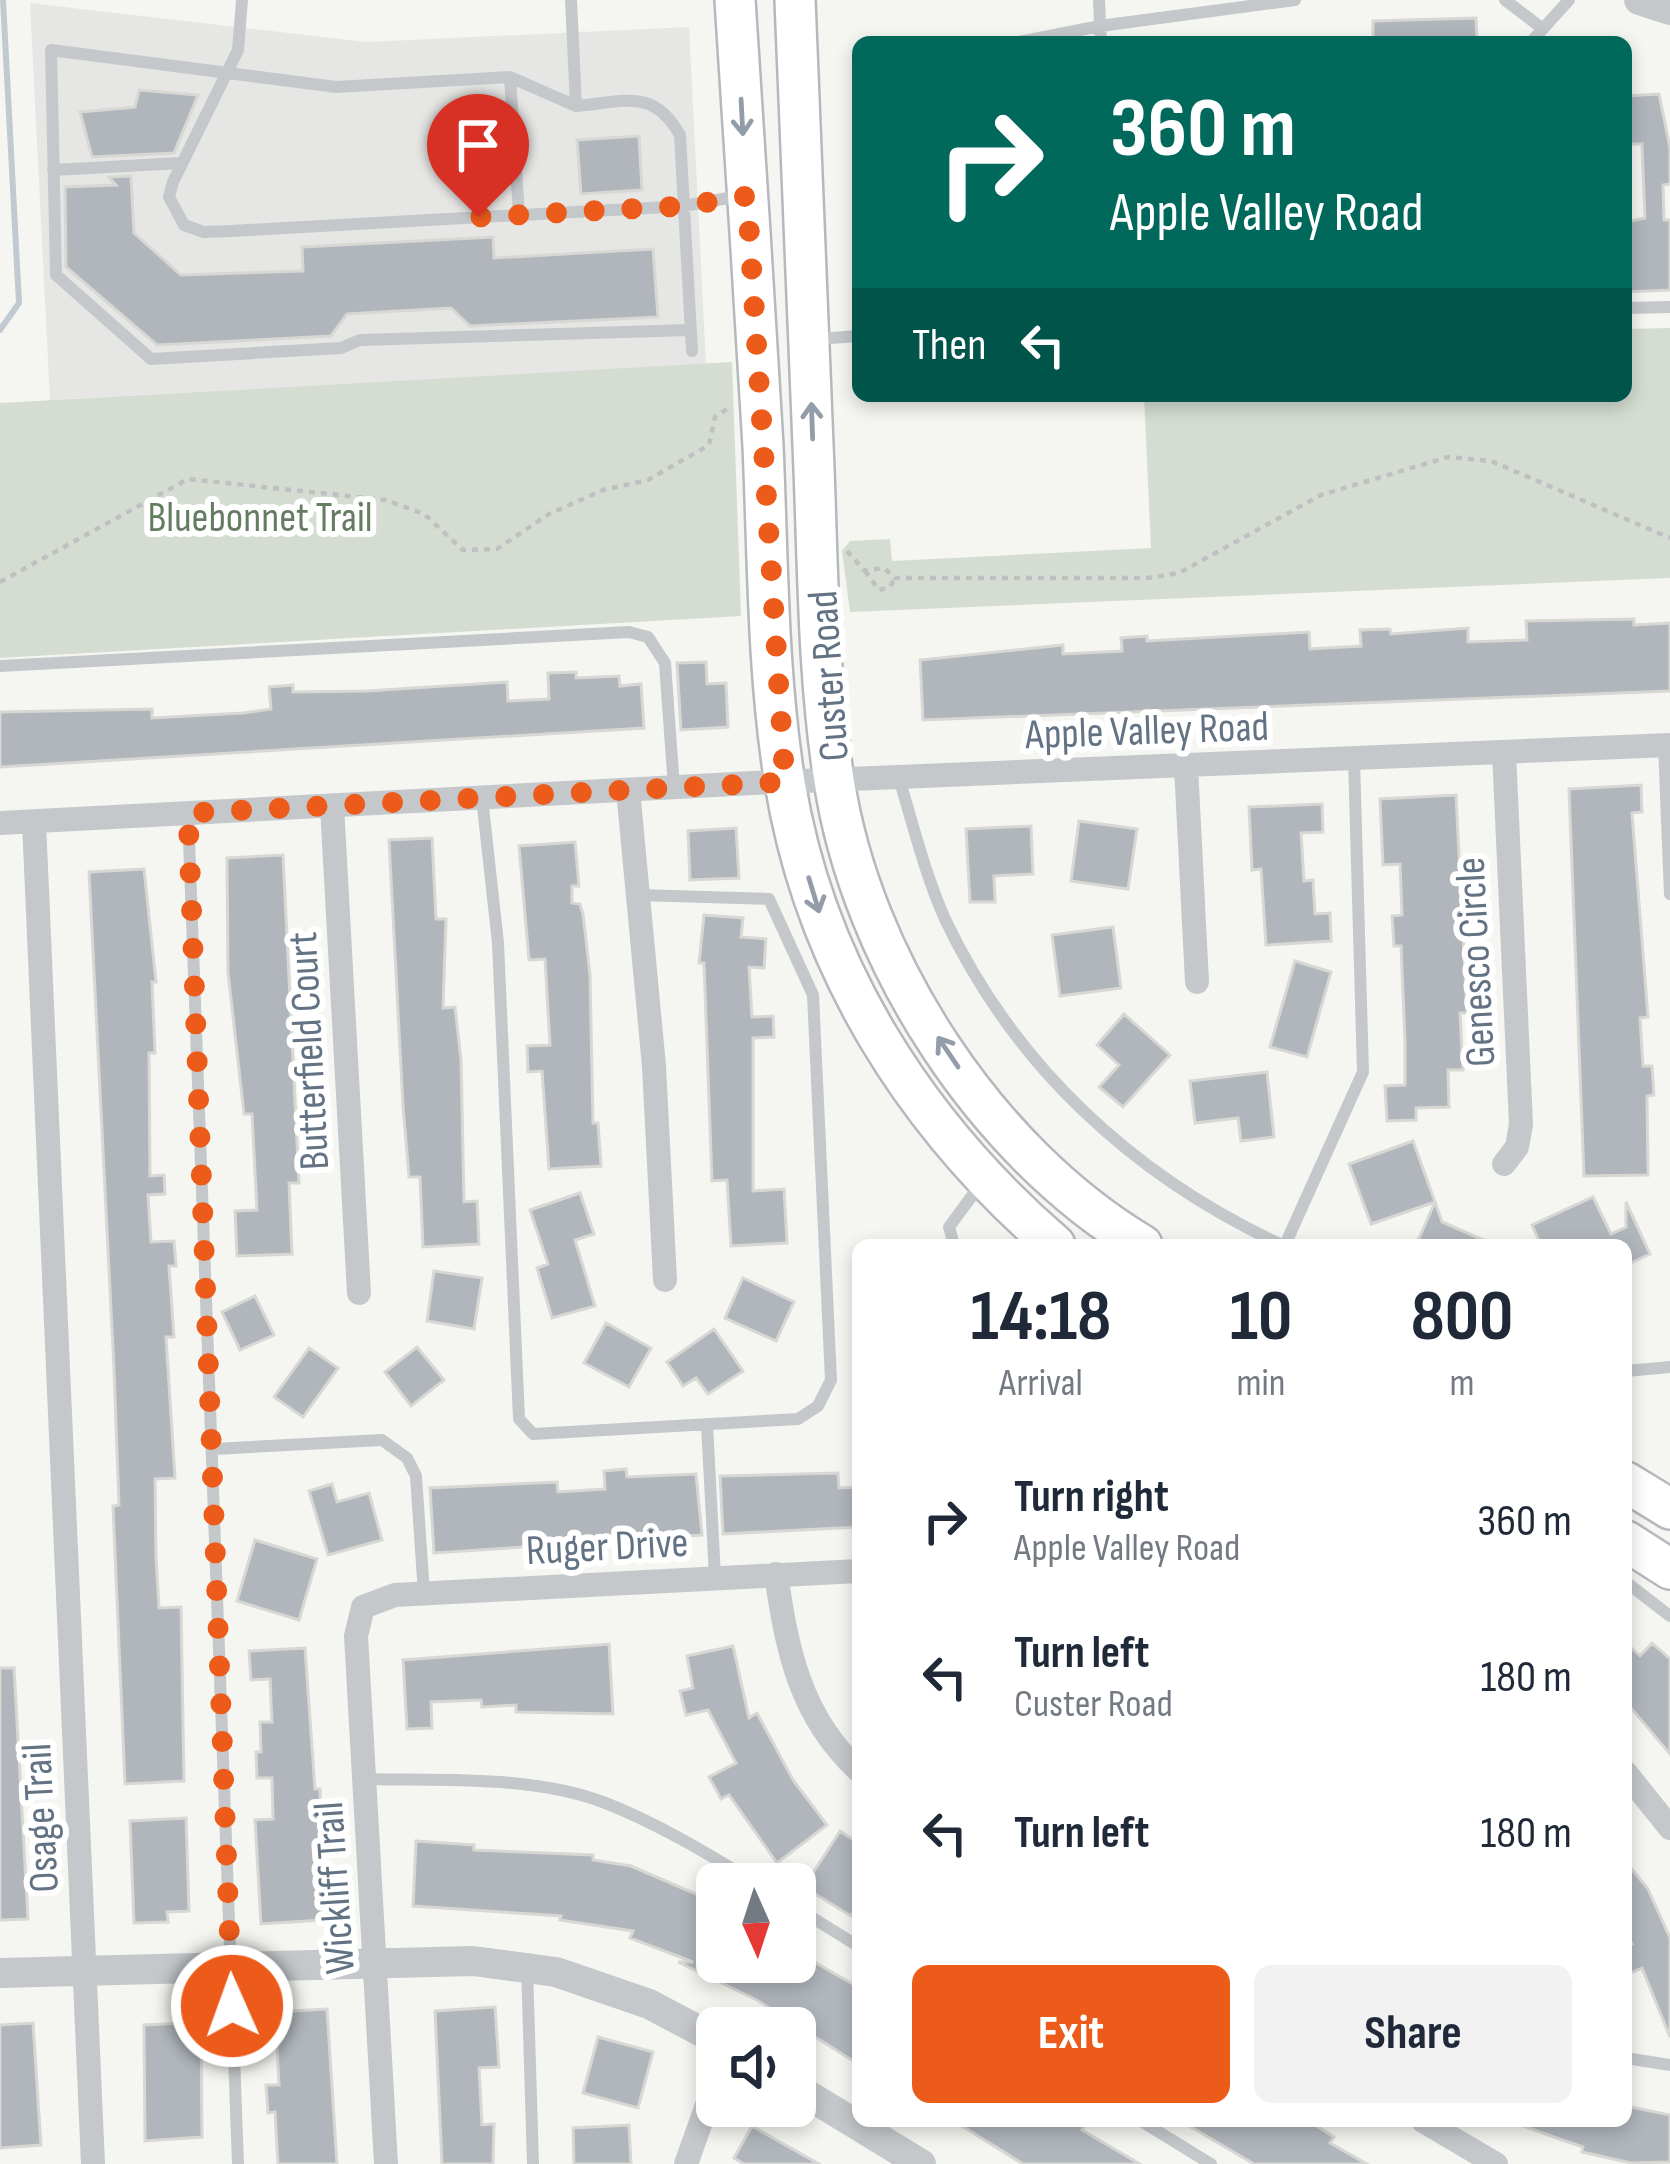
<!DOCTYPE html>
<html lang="en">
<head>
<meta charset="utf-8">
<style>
	body { margin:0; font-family:"Sofia Sans Condensed",sans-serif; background:#f2f2f3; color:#1f2937; height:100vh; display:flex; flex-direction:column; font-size:45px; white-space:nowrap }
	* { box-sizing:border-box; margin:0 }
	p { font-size:39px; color:#747a83 }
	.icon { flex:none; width:66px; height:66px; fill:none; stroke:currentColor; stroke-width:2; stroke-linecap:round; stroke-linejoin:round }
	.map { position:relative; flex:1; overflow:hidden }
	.sheet { position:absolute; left:852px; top:1239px; width:780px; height:888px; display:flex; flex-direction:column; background:#fff; border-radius:18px; box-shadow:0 6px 18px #0003 }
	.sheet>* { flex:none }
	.hud { position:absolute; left:852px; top:36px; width:780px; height:366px; border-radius:18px; box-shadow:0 6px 18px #0003; background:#00695c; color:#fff; overflow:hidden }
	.needle { width:78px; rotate:177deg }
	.controls { position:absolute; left:696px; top:1863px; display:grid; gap:24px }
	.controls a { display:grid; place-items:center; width:120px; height:120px; border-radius:18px; background:#fff; box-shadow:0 6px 18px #0003; font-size:60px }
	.pin { position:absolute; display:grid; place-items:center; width:102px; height:102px; color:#fff; margin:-123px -51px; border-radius:50% 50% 50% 0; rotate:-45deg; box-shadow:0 0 12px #0007 }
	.pin .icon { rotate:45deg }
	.me { position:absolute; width:132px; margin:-66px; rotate:358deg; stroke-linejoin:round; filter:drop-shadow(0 0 9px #0008) }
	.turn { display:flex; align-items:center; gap:42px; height:252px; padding:0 60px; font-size:54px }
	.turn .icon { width:156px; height:156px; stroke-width:2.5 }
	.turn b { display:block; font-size:84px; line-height:102px }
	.then { display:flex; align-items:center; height:114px; padding:0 60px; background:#0003; gap:24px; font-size:45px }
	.eta { display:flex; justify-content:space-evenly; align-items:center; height:204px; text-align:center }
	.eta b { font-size:72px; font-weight:700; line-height:84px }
	.primary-button { display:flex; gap:24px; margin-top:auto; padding:24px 60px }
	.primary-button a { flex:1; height:138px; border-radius:18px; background:#ed5b1a; color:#fff; font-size:48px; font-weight:700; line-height:138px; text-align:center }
	.primary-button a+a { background:#f2f2f3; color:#1f2937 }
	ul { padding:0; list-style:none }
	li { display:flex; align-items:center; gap:36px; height:156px; padding:0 60px }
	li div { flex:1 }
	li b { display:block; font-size:45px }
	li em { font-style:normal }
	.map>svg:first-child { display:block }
	.built { fill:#e6e7e5 }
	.green { fill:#d5ddd2 }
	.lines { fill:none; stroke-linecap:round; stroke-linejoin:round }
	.stream { stroke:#c0cad0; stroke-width:6 }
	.building { fill:#b0b6bc; stroke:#d7d7d4; stroke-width:3 }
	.primary-casing { stroke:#b5b9bd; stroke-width:44 }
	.path { stroke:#bec0c2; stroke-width:4.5; stroke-dasharray:6 6; stroke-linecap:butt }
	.service { stroke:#c5c8cb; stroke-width:12 }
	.minor { stroke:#c5c8cb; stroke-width:24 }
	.tertiary { stroke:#c5c8cb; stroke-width:30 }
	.primary { stroke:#fff; stroke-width:39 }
	.oneway { stroke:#929da9 }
	.route { stroke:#ed5b1a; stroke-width:21; stroke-dasharray:0 37.8 }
	.labels { text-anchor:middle; stroke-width:12; stroke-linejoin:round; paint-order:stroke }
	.park-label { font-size:42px; fill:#657b62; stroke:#fff }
	.street-label { font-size:42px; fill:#637384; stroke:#fff }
</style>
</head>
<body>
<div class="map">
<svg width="1670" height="2164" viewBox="0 0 1670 2164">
	<rect width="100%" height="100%" fill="#f5f6f1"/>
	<path class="built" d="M 30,3 L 367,42 L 689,27 L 706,364 L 50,400 Z"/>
	<path class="green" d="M 1670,328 L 1670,578 L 850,612 L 842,551 L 850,541 L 890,539 L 892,561 L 1151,548 L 1144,396 L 1626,396 L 1626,329 Z
		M 732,362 L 741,616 L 0,658 L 0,403 Z"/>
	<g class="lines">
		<path class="stream" d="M 0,330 L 19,303 L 3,0"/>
	</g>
	<path class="building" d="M 1476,18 L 1477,42 L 1373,42 L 1373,21 Z
		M 139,90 L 198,95 L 174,153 L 92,157 L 80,112 L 135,107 Z
		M 1659,94 L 1670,148 L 1670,184 L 1663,185 L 1664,220 L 1670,220 L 1670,290 L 1626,292 L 1626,222 L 1645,218 L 1642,144 L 1626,144 L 1626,96 Z
		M 639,136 L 642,190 L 581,194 L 577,140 Z
		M 131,176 L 134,233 L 181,275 L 303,271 L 302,247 L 493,237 L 494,258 L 653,249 L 658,317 L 470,326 L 451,308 L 347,314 L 331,336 L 157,345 L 66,267 L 65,187 L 116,185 L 109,177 Z
		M 1634,619 L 1634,625 L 1670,623 L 1670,691 L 923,720 L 920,660 L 1063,645 L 1063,654 L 1122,651 L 1121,638 L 1147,636 L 1147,641 L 1309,632 L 1310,649 L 1361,646 L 1360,630 L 1390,629 L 1391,634 L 1468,628 L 1468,642 L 1527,640 L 1526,621 Z
		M 706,662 L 707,684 L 726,683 L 728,727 L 681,730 L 677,663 Z
		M 576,672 L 576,678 L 619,676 L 620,686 L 641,684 L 644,728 L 0,767 L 0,712 L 152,709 L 152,718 L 243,713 L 271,709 L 269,687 L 293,685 L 293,692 L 367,691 L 507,682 L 508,701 L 549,699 L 548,673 Z
		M 1641,785 L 1642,812 L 1632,813 L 1648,1017 L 1640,1018 L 1643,1066 L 1652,1066 L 1654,1095 L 1647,1096 L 1648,1175 L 1584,1176 L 1569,789 Z
		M 1456,795 L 1467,1013 L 1460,1013 L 1463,1070 L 1448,1070 L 1449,1107 L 1416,1108 L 1416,1120 L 1387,1121 L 1385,1086 L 1405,1085 L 1405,1040 L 1401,946 L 1394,946 L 1392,916 L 1402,915 L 1400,864 L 1383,865 L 1380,799 Z
		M 1322,804 L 1323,832 L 1301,833 L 1304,881 L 1313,880 L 1315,914 L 1330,913 L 1331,941 L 1266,945 L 1261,869 L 1252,870 L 1249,807 Z
		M 1079,821 L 1137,829 L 1128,889 L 1071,881 Z
		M 1031,826 L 1033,874 L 994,876 L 995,902 L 970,902 L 966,829 Z
		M 736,828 L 739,878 L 690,880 L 688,831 Z
		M 432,838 L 436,919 L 446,919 L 443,1008 L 455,1007 L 461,1060 L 464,1202 L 477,1201 L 479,1244 L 423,1247 L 420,1177 L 409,1177 L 403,1106 L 389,840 Z
		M 575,842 L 579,886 L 572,886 L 572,903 L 580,904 L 583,914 L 590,975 L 593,1123 L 598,1123 L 601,1166 L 549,1169 L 542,1071 L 528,1072 L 527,1046 L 550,1045 L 545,959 L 529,960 L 519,846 Z
		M 283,855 L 299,1183 L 289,1183 L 292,1254 L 237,1256 L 235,1211 L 257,1210 L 252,1114 L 244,1114 L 228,972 L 227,858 Z
		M 144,869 L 156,982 L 152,982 L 155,1053 L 149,1053 L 150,1176 L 164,1175 L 165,1194 L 148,1195 L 151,1242 L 174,1241 L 176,1266 L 169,1266 L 174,1337 L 166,1337 L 175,1478 L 155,1479 L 156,1557 L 159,1608 L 181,1607 L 184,1781 L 125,1784 L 113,1506 L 119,1505 L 114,1369 L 89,872 Z
		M 704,915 L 743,918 L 741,937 L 766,939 L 764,968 L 749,967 L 752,1017 L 773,1016 L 774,1037 L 753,1038 L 753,1191 L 784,1189 L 787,1243 L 731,1246 L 727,1180 L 712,1181 L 704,963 L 699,963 Z
		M 1113,927 L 1121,988 L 1060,996 L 1052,935 Z
		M 1295,961 L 1331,972 L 1307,1057 L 1270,1047 Z
		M 1124,1014 L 1170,1055 L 1123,1107 L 1099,1087 L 1119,1065 L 1097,1045 Z
		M 1267,1072 L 1274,1137 L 1241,1141 L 1238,1118 L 1195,1123 L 1190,1081 Z
		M 1413,1141 L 1435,1202 L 1371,1224 L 1349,1164 Z
		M 580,1193 L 594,1234 L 575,1240 L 595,1306 L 552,1318 L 537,1268 L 548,1264 L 530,1210 Z
		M 1593,1197 L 1611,1234 L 1626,1227 L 1626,1202 L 1650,1254 L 1626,1265 L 1626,1245 L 1541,1245 L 1532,1225 Z
		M 1435,1202 L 1442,1222 L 1495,1245 L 1416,1245 Z
		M 434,1271 L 482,1278 L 474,1329 L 427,1321 Z
		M 743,1278 L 794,1302 L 776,1341 L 725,1318 Z
		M 255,1296 L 274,1335 L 240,1350 L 222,1312 Z
		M 606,1323 L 651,1348 L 629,1387 L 584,1363 Z
		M 714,1329 L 743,1371 L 708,1394 L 696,1378 L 683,1386 L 667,1362 Z
		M 417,1347 L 444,1380 L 411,1406 L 385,1372 Z
		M 309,1348 L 338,1368 L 303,1417 L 274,1397 Z
		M 626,1469 L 627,1477 L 696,1474 L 702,1535 L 434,1553 L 430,1488 L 557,1482 L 558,1492 L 605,1489 L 604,1471 Z
		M 838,1473 L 839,1488 L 858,1487 L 858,1527 L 723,1534 L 720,1476 Z
		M 332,1484 L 337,1502 L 369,1493 L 382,1540 L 328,1555 L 309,1491 Z
		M 255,1540 L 317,1559 L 299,1620 L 237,1601 Z
		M 1626,1643 L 1640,1656 L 1652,1643 L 1670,1659 L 1670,1754 L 1626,1702 Z
		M 609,1644 L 613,1714 L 516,1712 L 516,1705 L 482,1707 L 481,1700 L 431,1702 L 432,1728 L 407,1729 L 403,1660 Z
		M 733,1646 L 749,1718 L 757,1713 L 793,1780 L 827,1825 L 777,1863 L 729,1795 L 721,1799 L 709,1777 L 736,1763 L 708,1710 L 686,1715 L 680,1691 L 693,1688 L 687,1656 Z
		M 305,1648 L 315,1789 L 320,1789 L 322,1920 L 261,1924 L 255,1820 L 273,1819 L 272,1778 L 257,1778 L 256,1752 L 261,1752 L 260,1722 L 272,1722 L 270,1679 L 251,1680 L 249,1651 Z
		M 0,1668 L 14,1668 L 28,1919 L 0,1920 Z
		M 186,1818 L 189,1911 L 167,1912 L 168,1922 L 134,1923 L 130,1821 Z
		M 840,1831 L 858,1843 L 858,1905 L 851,1916 L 804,1887 Z
		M 416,1841 L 474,1845 L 474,1850 L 593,1855 L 593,1860 L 631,1866 L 717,1903 L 717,1962 L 795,1962 L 795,1951 L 858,1987 L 858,2064 L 757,2000 L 678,1962 L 693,1962 L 630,1938 L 633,1931 L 560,1920 L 561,1916 L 413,1906 Z
		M 1626,1862 L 1648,1889 L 1670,1938 L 1670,2037 L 1642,1968 L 1626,1975 L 1626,1947 L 1632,1944 L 1626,1932 Z
		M 495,2007 L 499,2067 L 479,2068 L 482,2125 L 494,2124 L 493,2164 L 442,2164 L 435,2011 Z
		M 327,2009 L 337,2164 L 278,2164 L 275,2112 L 268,2113 L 266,2085 L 279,2085 L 275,2012 Z
		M 201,2022 L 202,2137 L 145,2141 L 144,2025 Z
		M 33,2023 L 41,2145 L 0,2148 L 0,2025 Z
		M 598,2037 L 653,2052 L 638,2108 L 583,2093 Z
		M 1626,2106 L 1670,2115 L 1670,2162 L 1631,2163 L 1582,2152 L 1583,2147 L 1517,2124 L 1626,2121 Z
		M 954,2121 L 1087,2121 L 1082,2130 L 1140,2164 L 1023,2164 Z
		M 1181,2121 L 1309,2121 L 1334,2137 L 1330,2143 L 1367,2164 L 1254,2164 Z
		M 629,2125 L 631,2164 L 574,2164 L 573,2128 Z
		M 752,2126 L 819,2164 L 744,2164 L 734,2158 Z"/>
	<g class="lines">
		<defs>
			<path id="primary" d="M 735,0 C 744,149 755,297 763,446 C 768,557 767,672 785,783 C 815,967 915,1124 1055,1245
				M 795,0 C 801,148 807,297 813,445 C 818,556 817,671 834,780 C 861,960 986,1152 1142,1245
				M 1626,1482 L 1670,1509
				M 1626,1541 L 1670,1569"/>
		</defs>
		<use href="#primary" class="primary-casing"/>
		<path class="path" d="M 847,551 L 865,571 L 884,568 L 895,578 L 1148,578 L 1179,573 L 1321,495 L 1448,457 L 1491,461 L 1670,538
			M 865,571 L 879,590 L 890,587 L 895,578
			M 0,582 L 188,479 L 386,500 L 424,514 L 463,550 L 497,549 L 549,514 L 603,490 L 648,480 L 709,445 L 715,417 L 730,407"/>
		<path class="service" d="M 242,0 L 238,50 L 173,182 L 169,197 L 184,225 L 204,232 L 231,231 L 684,206 L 739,196
			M 571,0 L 576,106 L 510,77 L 336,87 L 51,50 L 56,275 L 151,359 L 341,348 L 360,340 L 690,330
			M 1099,0 L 1100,26 L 1295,0
			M 1505,0 L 1543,29
			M 1019,42 L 1100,26 L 1101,42
			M 1531,42 L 1569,0
			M 510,77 L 519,215
			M 576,106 C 624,102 653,87 680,135 L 692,351
			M 53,170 L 180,163
			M 1626,308 L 1670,307
			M 817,339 L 858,336
			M 0,666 L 629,632 L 648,637 L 665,663 L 674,788
			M 1664,746 L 1670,894
			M 899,778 C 913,825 925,874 945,919 C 1015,1067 1135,1177 1282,1245
			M 482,798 L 498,943 L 519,1419 L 533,1434 L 798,1419 L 818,1406 L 831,1380 L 813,995 L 769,899 L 639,895
			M 188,813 L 238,2164
			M 954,1245 L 949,1227 L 983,1181
			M 1285,1245 L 1363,1072 L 1354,759
			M 1626,1371 L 1670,1367
			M 707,1424 L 715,1577
			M 214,1449 L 382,1440 L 407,1458 L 416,1476 L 424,1594
			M 1626,1582 L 1670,1616
			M 365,1779 C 441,1781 530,1775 603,1802 C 657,1823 707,1853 757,1884
			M 795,1907 L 858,1946
			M 527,1967 L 533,2164
			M 1626,2058 L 1670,2065
			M 1141,2121 L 1211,2164"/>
		<path class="minor" d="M 1504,752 L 1521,1124 L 1517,1147 L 1504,1164
			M 1186,766 L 1197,982
			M 628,790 L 654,1066 L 665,1280
			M 332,806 L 359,1293
			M 34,822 L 93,2164
			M 0,823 L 753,783 L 1670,745
			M 776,1574 C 787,1650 800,1716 858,1770
			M 1626,1773 L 1670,1828
			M 1423,2121 L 1496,2164
			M 386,2164 L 356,1636 L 363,1607 L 395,1595 L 858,1571
			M 686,2164 L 717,2077"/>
		<path class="tertiary" d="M 1639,0 L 1670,10
			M 0,1973 L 473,1961 L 556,1972 L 649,2004 L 717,2040
			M 795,2087 L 921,2164"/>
		<use href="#primary" class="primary"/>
	</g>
	<defs><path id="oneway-shaft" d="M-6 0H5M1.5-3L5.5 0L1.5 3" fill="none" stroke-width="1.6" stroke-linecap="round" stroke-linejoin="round" transform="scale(3)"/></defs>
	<g class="oneway">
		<use href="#oneway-shaft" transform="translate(742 117) rotate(87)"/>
		<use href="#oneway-shaft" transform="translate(812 421) rotate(-92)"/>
		<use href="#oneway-shaft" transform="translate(814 895) rotate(73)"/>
		<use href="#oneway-shaft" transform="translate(948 1052) rotate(-124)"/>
	</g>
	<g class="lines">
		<path class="route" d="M 232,2006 L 188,813 L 785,782 L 747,196 L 684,206 L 478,217"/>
	</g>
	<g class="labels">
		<g class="park-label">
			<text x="260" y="531">Bluebonnet Trail</text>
		</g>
		<g class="street-label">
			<text transform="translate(827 676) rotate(-94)" y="15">Custer Road</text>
			<text transform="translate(1147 729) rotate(-2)" y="15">Apple Valley Road</text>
			<text transform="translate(1474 962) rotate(-93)" y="15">Genesco Circle</text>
			<text transform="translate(307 1051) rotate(-93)" y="15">Butterfield Court</text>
			<text transform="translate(607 1545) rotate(-3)" y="15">Ruger Drive</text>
			<text transform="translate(39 1818) rotate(-93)" y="15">Osage Trail</text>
			<text transform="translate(333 1888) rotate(-94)" y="15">Wickliff Trail</text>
		</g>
	</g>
</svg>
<div class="controls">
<a><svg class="needle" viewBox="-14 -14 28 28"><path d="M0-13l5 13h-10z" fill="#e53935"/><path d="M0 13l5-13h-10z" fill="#747a83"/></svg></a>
<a><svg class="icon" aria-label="sound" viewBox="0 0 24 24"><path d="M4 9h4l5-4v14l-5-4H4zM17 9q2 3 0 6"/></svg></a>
</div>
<div class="pin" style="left:478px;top:217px;background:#d93025"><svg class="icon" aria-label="arrive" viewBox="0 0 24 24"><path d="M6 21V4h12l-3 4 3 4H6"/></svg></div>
<svg class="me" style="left:232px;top:2006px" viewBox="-20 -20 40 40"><circle r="17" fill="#ed5b1a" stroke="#fff" stroke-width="3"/><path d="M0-11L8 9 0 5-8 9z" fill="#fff"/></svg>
<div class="hud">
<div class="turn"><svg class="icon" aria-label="right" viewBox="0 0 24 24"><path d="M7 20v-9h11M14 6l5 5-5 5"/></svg><div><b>360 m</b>Apple Valley Road</div></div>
<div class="then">Then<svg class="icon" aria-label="left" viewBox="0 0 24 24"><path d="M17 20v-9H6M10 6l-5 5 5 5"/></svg></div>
</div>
<section class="sheet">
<div class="eta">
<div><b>14:18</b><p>Arrival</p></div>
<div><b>10</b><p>min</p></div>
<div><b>800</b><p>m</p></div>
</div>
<ul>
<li><svg class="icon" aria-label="right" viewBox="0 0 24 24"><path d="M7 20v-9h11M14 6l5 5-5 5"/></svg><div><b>Turn right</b><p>Apple Valley Road</p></div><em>360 m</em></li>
<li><svg class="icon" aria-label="left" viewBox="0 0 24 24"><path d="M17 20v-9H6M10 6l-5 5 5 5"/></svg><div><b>Turn left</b><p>Custer Road</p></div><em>180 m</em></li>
<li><svg class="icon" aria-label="left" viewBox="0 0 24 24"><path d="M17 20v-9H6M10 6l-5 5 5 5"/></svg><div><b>Turn left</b></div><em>180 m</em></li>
</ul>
<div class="primary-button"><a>Exit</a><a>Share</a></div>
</section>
</div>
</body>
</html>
